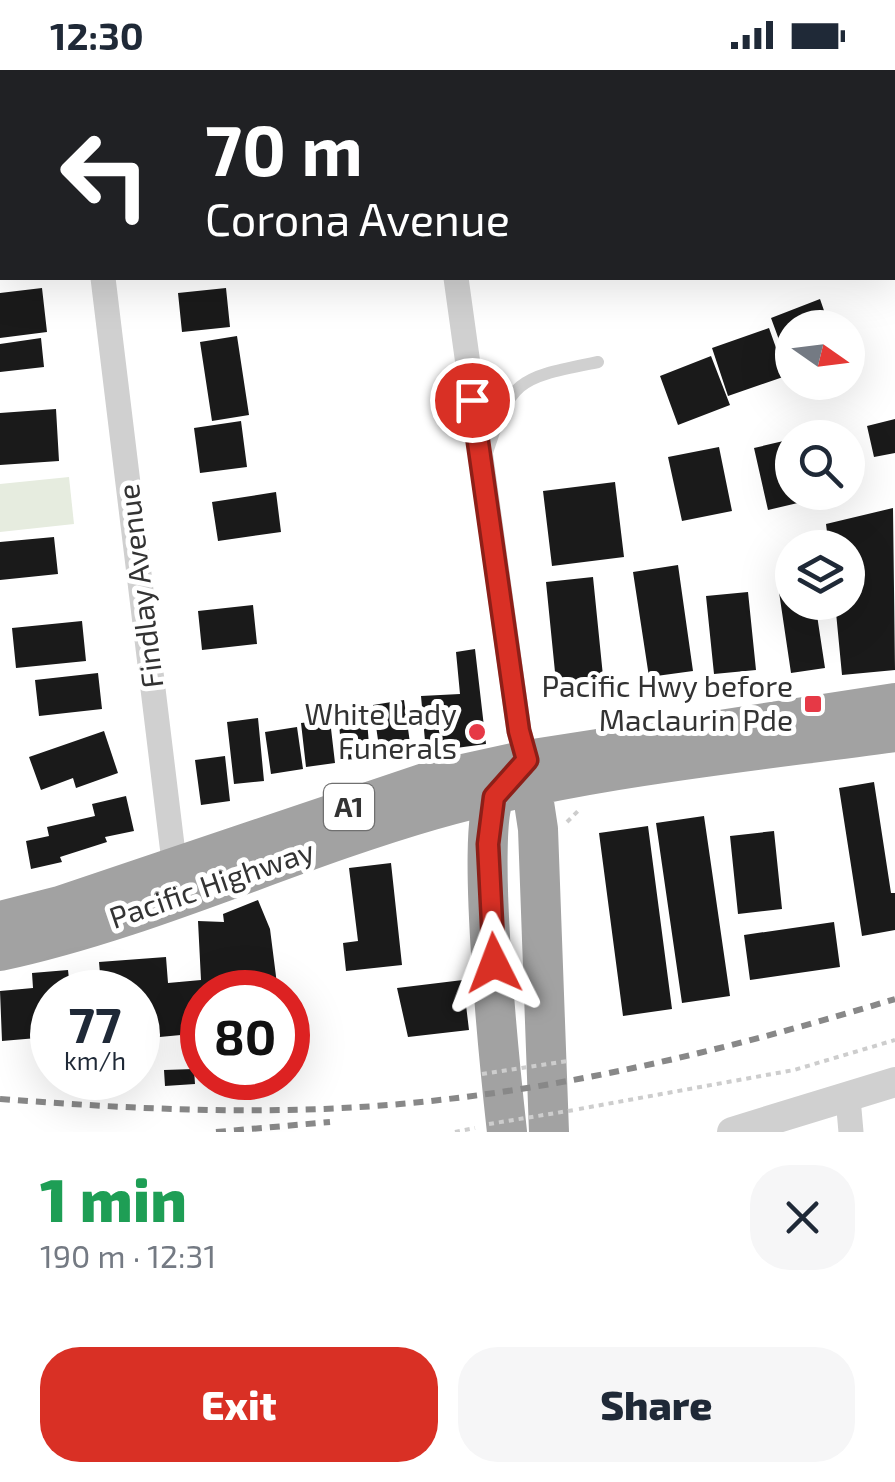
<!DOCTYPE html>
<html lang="en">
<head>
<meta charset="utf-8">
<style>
	body { margin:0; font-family:"Exo 2",sans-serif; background:#f6f6f7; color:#1f2937; height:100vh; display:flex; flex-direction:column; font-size:38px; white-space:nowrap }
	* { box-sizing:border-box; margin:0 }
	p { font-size:32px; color:#747a83 }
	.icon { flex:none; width:55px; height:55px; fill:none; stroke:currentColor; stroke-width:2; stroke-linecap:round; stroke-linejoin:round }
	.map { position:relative; height:1062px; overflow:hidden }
	.details { display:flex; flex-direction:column; background:#fff; flex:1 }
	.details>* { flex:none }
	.top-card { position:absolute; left:0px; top:0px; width:895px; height:210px; box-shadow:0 10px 40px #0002; background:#202124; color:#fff; overflow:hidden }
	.needle { width:65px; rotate:104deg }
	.tools { position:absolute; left:775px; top:240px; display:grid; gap:20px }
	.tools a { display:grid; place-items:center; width:90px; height:90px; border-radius:50%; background:#fff; box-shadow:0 10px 40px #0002; font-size:50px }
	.speed { position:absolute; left:30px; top:900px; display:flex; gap:20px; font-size:50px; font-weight:700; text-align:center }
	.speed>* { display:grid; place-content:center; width:130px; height:130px; border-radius:50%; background:#fff; box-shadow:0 10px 40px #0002; line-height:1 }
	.speed small { font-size:25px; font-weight:400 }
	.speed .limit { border:15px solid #d22; background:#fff; color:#111 }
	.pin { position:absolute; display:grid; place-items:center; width:85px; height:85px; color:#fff; margin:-42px; border:5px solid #fff; border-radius:50%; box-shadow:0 2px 10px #0007 }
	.me { position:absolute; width:110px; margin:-55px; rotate:357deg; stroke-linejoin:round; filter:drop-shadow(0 0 8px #0008) }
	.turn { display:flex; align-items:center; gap:35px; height:210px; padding:0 40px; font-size:45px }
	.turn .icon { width:130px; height:130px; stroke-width:2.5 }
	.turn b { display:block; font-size:70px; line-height:85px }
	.round { display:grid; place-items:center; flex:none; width:105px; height:105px; border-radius:40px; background:#f6f6f7 }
	.summary { display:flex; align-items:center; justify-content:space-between; height:170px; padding:0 40px }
	h1 { font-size:60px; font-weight:800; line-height:75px; color:#1e9e55 }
	.cta { display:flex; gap:20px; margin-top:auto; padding:20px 40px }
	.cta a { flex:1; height:115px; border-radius:40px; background:#d93025; color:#fff; font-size:40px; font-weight:800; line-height:115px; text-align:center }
	.cta a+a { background:#f6f6f7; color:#1f2937 }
	.status { display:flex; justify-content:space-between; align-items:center; height:70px; padding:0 50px; background:#fff; direction:ltr }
	.status svg { height:28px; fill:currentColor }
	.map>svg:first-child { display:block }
	.green { fill:#e6ecdf }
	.building { fill:#1a1a1a }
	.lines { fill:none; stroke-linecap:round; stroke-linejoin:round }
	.path { stroke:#cdcdcd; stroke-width:4; stroke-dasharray:5 5; stroke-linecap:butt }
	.service { stroke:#d0d0d0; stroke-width:12 }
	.minor { stroke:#d0d0d0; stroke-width:25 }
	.tertiary { stroke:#d0d0d0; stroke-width:30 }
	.trunk { stroke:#a2a2a2; stroke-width:40 }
	.rail { stroke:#888; stroke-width:6; stroke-dasharray:10 8; stroke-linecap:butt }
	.path-bridge { stroke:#cdcdcd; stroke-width:4; stroke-dasharray:5 5; stroke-linecap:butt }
	.route-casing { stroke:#8d1f18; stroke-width:25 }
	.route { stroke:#d93025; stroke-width:18 }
	.poi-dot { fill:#e63946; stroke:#fff; stroke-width:4 }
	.labels { text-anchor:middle; stroke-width:10; stroke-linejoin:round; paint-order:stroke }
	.shield { fill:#fff; stroke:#707070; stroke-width:2.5 }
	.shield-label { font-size:28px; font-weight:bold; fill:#333 }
	.street-label { font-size:30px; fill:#333; stroke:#fff }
	.poi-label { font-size:30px; fill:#333; stroke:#fff; text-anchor:end }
</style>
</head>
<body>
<div class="status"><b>12:30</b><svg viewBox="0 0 49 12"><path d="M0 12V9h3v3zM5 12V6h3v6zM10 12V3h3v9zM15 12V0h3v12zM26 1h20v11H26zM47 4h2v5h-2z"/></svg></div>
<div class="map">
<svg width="895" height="1062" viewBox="0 0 895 1062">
	<rect width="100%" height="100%" fill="#fff"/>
	<path class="green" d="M 69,407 L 74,454 L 0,462 L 0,414 Z"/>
	<path class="building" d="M 42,218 L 47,262 L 0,268 L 0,223 Z
		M 226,218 L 230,257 L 182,262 L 178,223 Z
		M 820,229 L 830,258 L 792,258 L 789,297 L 771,248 Z
		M 769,258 L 786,306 L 728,326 L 712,278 Z
		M 237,266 L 249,345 L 212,351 L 200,272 Z
		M 41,268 L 44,297 L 0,302 L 0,274 Z
		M 711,286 L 730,335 L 678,355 L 660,306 Z
		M 56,339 L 59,391 L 0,395 L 0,343 Z
		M 895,349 L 895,383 L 874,387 L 867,356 Z
		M 241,351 L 247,397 L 200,403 L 194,358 Z
		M 838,359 L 840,368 L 807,368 L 807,366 Z
		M 792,369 L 792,422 L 836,424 L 768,440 L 754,378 Z
		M 719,377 L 732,441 L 682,451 L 668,387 Z
		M 615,412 L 624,487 L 552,496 L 543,421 Z
		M 276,422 L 281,462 L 218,471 L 212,432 Z
		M 893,438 L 895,600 L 842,605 L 835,532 L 848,532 L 848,478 L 829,478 L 826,454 Z
		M 54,467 L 58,504 L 0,510 L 0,472 Z
		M 678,495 L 693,601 L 649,607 L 633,502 Z
		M 593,507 L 604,616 L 557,622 L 546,512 Z
		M 792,520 L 792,532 L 815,532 L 825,598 L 791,603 L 779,522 Z
		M 748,522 L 756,600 L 714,604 L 706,526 Z
		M 253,535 L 257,574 L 202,580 L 198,541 Z
		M 82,551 L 86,591 L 16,598 L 12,558 Z
		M 475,579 L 486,674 L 426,682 L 421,626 L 460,624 L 456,582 Z
		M 98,603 L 102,639 L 39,646 L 35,610 Z
		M 404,630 L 410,673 L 379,677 L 373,635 Z
		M 366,637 L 370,688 L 342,690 L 338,640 Z
		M 258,648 L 264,711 L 234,714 L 227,652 Z
		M 330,650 L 335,693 L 306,697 L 301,653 Z
		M 297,657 L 303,699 L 271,704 L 265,662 Z
		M 104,661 L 118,703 L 76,718 L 73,708 L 41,720 L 29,687 Z
		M 225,686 L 230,731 L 201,735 L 195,690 Z
		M 874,712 L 891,823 L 895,823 L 895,860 L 862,866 L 839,718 Z
		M 126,726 L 134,761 L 105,767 L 107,772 L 60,787 L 62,792 L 31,799 L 26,771 L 49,766 L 47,757 L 95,746 L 92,734 Z
		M 704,746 L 730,926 L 682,933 L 656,753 Z
		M 648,756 L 672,939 L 623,946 L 599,763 Z
		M 774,761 L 782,839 L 738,844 L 730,766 Z
		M 391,793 L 402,895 L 346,901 L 343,873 L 358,871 L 349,798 Z
		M 258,830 L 270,859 L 278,922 L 202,922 L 202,963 L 149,968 L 146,936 L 138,937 L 138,922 L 52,922 L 52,938 L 35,940 L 37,968 L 2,971 L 0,921 L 33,918 L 32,903 L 68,900 L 70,918 L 101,915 L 99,892 L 166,887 L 168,913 L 201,910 L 198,851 L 224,852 L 223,844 Z
		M 834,852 L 840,897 L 750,910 L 744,865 Z
		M 463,910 L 469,960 L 408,967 L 397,918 Z
		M 194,999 L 195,1014 L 165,1016 L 164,1000 Z"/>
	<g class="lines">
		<path class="path" d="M 567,752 L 581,738
			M 579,1039 L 794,1000 L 895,970
			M 455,1062 L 475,1058"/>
		<path class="service" d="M 486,386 C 511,307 519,308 598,292"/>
		<path class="minor" d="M 78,0 L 78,2
			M 433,0 L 433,2
			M 867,2 L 869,0
			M 103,208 L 176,808
			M 456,208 L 519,661 L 527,690
			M 848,1028 L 851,1062"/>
		<path class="tertiary" d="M 732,1062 L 895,1012"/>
		<path class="trunk" d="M 528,693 L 538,759 L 549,1062
			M 0,851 L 60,836 L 431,711 L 527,690 L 895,633
			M 0,881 C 148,849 286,782 432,740 C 581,698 742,683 895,662
			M 507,1062 C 501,1008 475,762 495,726 C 499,720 506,714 511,708"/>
		<path class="rail" d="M 0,1029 C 133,1039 267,1046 400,1034 C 569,1019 734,978 895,929
			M 216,1062 L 330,1052"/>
		<path class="path-bridge" d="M 482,1004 L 567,991
			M 489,1054 L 574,1040"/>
	</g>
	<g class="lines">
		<defs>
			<path id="route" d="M 472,330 L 519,661 L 527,690 L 494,727 L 488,774 L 494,893"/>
		</defs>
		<use href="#route" class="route-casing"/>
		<use href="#route" class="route"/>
	</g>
	<g class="poi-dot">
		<rect x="803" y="624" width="20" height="20" rx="5"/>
		<circle cx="477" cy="662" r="10"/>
	</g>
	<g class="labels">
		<rect class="shield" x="324" y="714" width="50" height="46" rx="8"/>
		<g class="shield-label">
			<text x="349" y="747">A1</text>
		</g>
		<g class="street-label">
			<text transform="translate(141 516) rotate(-97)" y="10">Findlay Avenue</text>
			<text transform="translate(212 815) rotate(-19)" y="10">Pacific Highway</text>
		</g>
		<g class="poi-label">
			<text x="793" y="627">Pacific Hwy before<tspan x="793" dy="34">Maclaurin Pde</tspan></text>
			<text x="457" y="655">White Lady<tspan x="457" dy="34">Funerals</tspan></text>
		</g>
	</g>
</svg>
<div class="tools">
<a><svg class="needle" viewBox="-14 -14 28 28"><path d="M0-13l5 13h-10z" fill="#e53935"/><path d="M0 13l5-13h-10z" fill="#747a83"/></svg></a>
<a><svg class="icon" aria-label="search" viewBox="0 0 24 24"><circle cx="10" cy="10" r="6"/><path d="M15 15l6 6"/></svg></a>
<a><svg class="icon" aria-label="layers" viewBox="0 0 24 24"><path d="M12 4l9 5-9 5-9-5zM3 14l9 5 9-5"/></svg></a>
</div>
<div class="speed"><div>77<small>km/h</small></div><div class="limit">80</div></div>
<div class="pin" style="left:472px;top:330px;background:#d93025"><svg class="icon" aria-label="arrive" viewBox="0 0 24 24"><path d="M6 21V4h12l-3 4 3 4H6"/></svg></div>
<svg class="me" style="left:494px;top:893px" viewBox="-20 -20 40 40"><path d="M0-17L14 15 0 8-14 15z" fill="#d93025" stroke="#fff" stroke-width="4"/></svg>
<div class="top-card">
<div class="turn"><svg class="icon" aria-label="left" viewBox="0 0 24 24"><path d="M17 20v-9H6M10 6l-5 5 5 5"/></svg><div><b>70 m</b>Corona Avenue</div></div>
</div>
</div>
<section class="details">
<div class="summary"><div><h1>1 min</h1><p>190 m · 12:31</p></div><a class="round"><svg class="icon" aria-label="close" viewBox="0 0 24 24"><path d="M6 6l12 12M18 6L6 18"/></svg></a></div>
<div class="cta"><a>Exit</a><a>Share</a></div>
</section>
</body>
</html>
